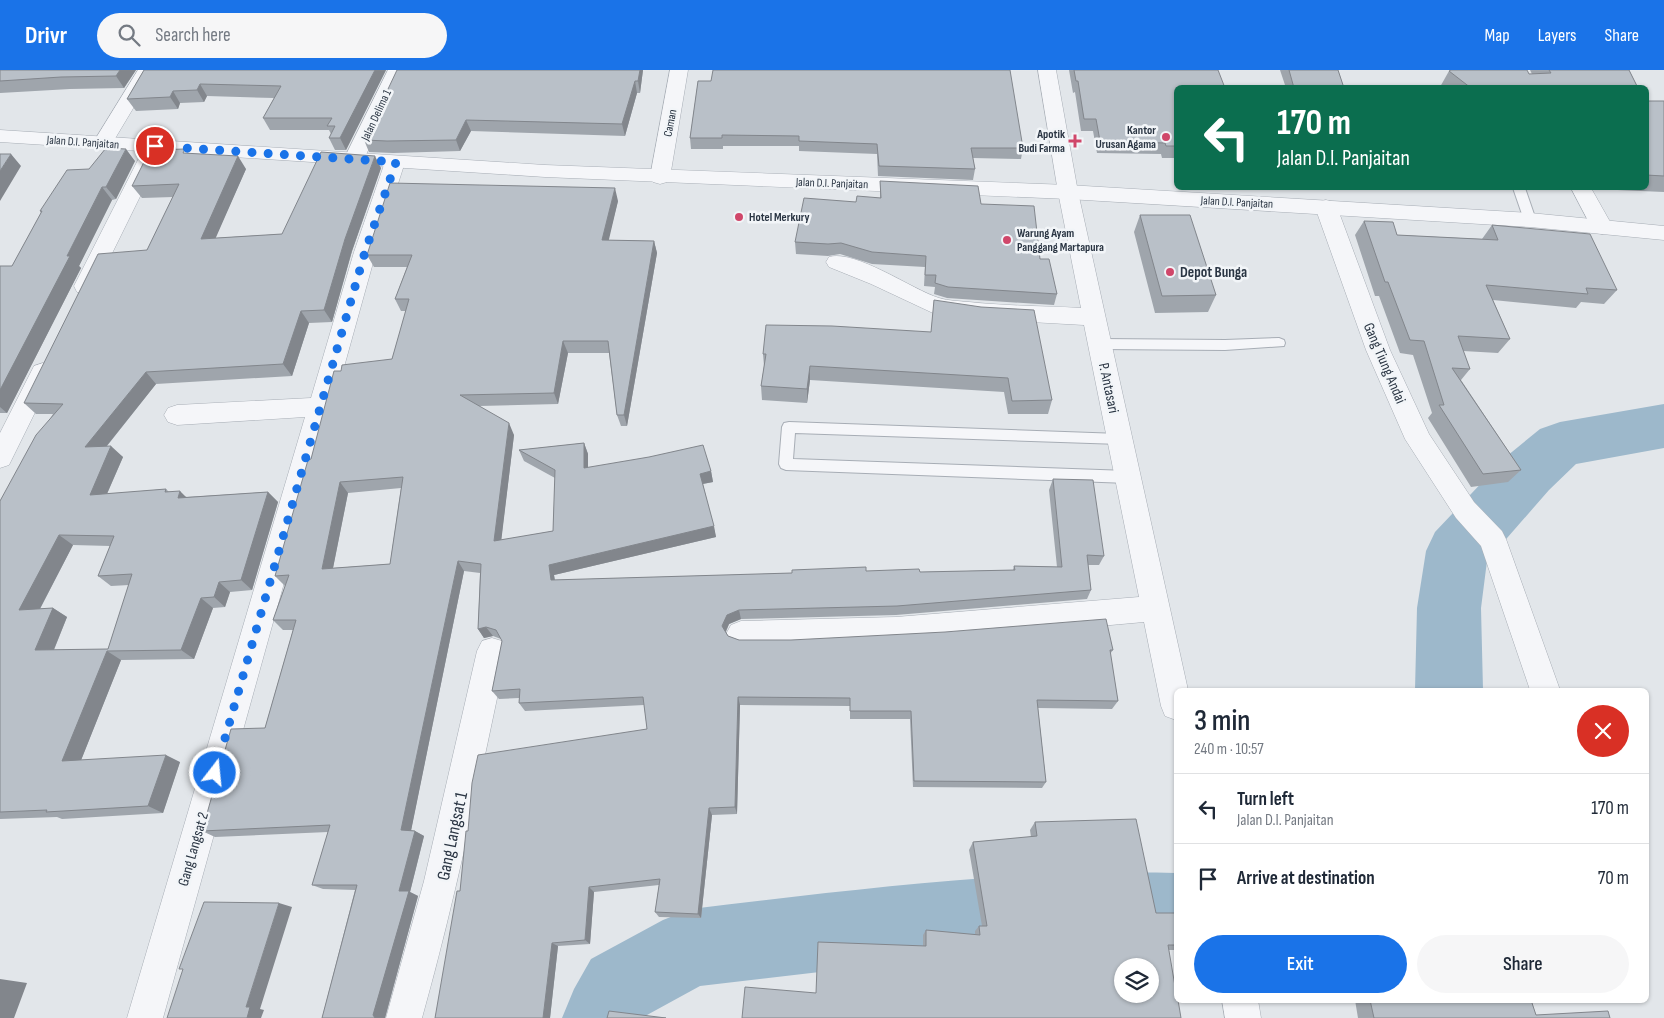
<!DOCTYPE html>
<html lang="en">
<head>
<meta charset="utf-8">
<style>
	body { margin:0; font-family:"Sofia Sans Condensed",sans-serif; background:#f6f6f7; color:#1f2937; height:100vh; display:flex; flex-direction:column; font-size:19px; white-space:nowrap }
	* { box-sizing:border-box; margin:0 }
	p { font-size:16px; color:#747a83 }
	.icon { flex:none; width:28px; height:28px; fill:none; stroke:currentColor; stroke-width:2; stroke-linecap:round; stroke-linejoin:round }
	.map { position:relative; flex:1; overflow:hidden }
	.sheet { position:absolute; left:1174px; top:618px; width:475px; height:315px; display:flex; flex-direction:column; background:#fff; border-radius:8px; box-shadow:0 1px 4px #0004 }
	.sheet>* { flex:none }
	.guide { position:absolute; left:1174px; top:15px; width:475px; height:105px; border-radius:8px; box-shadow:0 1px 4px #0004; background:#0b6e4f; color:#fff; overflow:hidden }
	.fabs { position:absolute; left:1114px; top:888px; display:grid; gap:10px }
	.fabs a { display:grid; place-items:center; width:45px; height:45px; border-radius:50%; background:#fff; box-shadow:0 1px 4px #0004; font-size:25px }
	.pin { position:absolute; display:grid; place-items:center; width:42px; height:42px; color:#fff; margin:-21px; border:2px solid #fff; border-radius:50%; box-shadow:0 1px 5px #0007 }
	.me { position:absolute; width:55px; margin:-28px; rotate:16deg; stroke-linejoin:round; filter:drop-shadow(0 0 4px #0008) }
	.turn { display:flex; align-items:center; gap:18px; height:105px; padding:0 20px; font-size:22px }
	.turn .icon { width:65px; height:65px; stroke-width:2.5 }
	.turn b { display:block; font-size:35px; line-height:42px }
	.round { display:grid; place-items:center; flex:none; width:52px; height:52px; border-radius:26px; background:#f6f6f7 }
	.summary { display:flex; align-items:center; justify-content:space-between; height:85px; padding:0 20px }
	h1 { font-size:30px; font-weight:600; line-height:38px }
	.cta { display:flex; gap:10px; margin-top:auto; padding:10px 20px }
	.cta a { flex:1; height:58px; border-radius:30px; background:#1a73e8; color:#fff; font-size:20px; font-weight:600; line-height:58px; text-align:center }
	.cta a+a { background:#f6f6f7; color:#1f2937 }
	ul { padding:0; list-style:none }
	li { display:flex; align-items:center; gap:15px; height:70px; padding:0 20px; border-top:1px solid #e0e1e3 }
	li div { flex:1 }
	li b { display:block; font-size:19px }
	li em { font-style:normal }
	header { display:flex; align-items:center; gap:30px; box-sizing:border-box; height:70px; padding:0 25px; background:#1a73e8; color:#fff }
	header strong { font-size:24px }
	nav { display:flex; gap:28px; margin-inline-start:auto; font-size:18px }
	.search { width:350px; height:45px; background:#f6f6f7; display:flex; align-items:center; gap:12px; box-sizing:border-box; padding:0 18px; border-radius:28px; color:#747a83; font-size:19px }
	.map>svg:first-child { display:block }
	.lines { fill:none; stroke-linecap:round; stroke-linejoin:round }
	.river { fill:#9db8cb; fill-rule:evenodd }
	.service-casing { stroke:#a7adb5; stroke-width:2 }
	.minor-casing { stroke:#a7adb5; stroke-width:1 }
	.tertiary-casing { stroke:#a7adb5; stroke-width:1 }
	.service { fill:#f5f6f9; fill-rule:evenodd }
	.minor { fill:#f5f6f9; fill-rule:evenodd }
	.tertiary { fill:#f5f6f9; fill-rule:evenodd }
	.wall { fill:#9fa5ac; fill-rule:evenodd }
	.shaded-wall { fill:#82868c }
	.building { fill:#b9c0c8; stroke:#82868c; fill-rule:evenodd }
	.route { stroke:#1a73e8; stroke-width:9; stroke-dasharray:0 16.2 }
	.poi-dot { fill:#d0476a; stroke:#f2f5f8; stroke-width:2 }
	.labels { text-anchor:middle; stroke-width:5; stroke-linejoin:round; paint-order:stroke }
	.far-street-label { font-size:12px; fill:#2a3543; stroke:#f2f5f8 }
	.far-poi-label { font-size:12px; font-weight:bold; fill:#2a3543; stroke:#f2f5f8; text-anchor:end }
	.poi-label { font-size:15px; font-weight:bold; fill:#2a3543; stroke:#f2f5f8; text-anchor:start }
	.street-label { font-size:15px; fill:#2a3543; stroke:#f2f5f8 }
	.near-street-label { font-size:18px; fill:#2a3543; stroke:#f2f5f8 }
</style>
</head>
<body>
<header>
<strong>Drivr</strong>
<div class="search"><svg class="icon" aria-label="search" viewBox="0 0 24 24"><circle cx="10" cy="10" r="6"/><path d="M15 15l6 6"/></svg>Search here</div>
<nav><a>Map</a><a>Layers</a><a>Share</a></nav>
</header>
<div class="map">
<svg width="1664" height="948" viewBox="0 0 1664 948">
	<rect width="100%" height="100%" fill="#e2e6ea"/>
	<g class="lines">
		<path class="river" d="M 1664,334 L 1664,378 L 1576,394 L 1549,420 L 1487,491 L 1481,538 L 1483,620 L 1415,620 L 1417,538 L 1426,481 L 1435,462 L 1507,386 L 1540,359 L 1560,352 Z
			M 1176,803 L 1176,879 L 1052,880 L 871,896 L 700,916 L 647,945 L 646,948 L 562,948 L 574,919 L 591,889 L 663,850 L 691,839 C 852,820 1014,799 1176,803 Z"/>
		<defs>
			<path id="service" d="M 1513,118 L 1525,118 L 1536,150 L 1534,153 L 1530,154 L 1524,150 Z
				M 1279,268 L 1284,270 L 1285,273 L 1284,276 L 1225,280 L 1100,279 L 1095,277 L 1094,274 L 1095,271 L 1100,269 L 1225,270 Z
				M 789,352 L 1120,364 L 1125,365 L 1127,369 L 1125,373 L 1120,374 L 795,363 L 793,389 L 1128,401 L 1133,403 L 1135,407 L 1133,411 L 1128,413 L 786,400 L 781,398 L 779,394 L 782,357 L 784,353 Z"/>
			<path id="minor" d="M 138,0 L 156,0 L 110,77 L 103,79 L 96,77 L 93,73 Z
				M 388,0 L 406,0 L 364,89 L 361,93 L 354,95 L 347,93 L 344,89 Z
				M 670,0 L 688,0 L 670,107 L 667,112 L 660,114 L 653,112 L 650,107 Z
				M 1038,0 L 1056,0 L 1078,122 L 1188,620 L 1176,620 L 1176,650 L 1165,646 L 1161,636 L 1144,552 C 1010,564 876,578 741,577 L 731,573 L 726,564 L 731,555 L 741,551 L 896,547 L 1139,527 L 1084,255 L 978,249 L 935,244 L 871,214 L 829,197 L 826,192 L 829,187 C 855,179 913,220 939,228 C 948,231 960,231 969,232 C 1006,236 1044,236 1081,238 L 1058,122 Z
				M 151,78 L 158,80 L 161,84 L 96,216 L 93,222 L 85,224 L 77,222 L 74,216 L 141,84 L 144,80 Z
				M 395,86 L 402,88 L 405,92 L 376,182 L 163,948 L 127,948 L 305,347 L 177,355 L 168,352 L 164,345 L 168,338 L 177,335 L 311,328 L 354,182 L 385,92 L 388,88 Z
				M 1571,118 L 1591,118 L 1613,157 L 1610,162 L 1602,164 L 1594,162 Z
				M 1326,130 L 1333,132 L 1337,137 L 1390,280 L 1429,364 L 1474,432 L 1502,461 L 1506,469 L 1560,620 L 1530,620 L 1481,476 L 1456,448 L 1405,369 L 1366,280 L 1315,137 L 1319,132 Z
				M 43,293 L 52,296 L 55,302 L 9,395 L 0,398 L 0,363 L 34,296 Z
				M 492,568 L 502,571 L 507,581 C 481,704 456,827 422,948 L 386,948 L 424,811 L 477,581 L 482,571 Z
				M 1222,930 L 1258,930 L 1261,948 L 1225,948 Z"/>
			<path id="tertiary" d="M 0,60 L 545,95 L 1068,115 L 1530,143 L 1664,156 L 1664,170 L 1530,157 L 1068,129 L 545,107 L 0,72 Z"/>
		</defs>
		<use href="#service" class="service-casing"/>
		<use href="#minor" class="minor-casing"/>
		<use href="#tertiary" class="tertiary-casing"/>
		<use href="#service" class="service"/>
		<use href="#minor" class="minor"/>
		<use href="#tertiary" class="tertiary"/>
	</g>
	<path class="wall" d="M 0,0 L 136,0 L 124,18 L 70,19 L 0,23 Z
		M 144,0 L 386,0 L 346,80 L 335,80 L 329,68 L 331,64 L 329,60 L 270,60 L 263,48 L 274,28 L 207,26 L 204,32 L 180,33 L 178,39 L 136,41 L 127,29 Z
		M 643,0 L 640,23 L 637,23 L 625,66 L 471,61 L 460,81 L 393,83 L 369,82 L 364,70 Z
		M 1069,0 L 1218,0 L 1176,18 L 1176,88 L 1162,88 L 1161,84 L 1097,83 L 1093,61 L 1081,61 L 1075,22 L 1073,23 Z
		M 1280,0 L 1338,0 L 1344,18 L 1286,18 Z
		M 1530,0 L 1629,0 L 1638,18 L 1441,18 L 1440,17 L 1449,1 L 1532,4 Z
		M 698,11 L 1023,78 L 1021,89 L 973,88 L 975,99 L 973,110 L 878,106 L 877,84 L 799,81 L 799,76 L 723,76 L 723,79 L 691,79 L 690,68 Z
		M 1646,31 L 1664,31 L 1664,122 L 1594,119 L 1593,118 L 1646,118 Z
		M 188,83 L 246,99 L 215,168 L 282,164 L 381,98 L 352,181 L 332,252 L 309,253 L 292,306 L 156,314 L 107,376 L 123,387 L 107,424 L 166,419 L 169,422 L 187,427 L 268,422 L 278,432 L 252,520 L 230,522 L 225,537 L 213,538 L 194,589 L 121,590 L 81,690 L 180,692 L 163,743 L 62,749 L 57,747 L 0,749 L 0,431 L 53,344 L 36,344 L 24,333 L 147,180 L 173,127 L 142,128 L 132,116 ZM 73,475 L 110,476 L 98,506 L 111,516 L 129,515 L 108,579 L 54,580 L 67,547 L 53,538 L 40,539 Z
		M 135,91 L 116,129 L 112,130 L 79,196 L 81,198 L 7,343 L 0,343 L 0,196 L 12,196 L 41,143 L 40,141 L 89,99 Z
		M 880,111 L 981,134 L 1040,189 L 1057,224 L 1054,235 L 947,228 L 934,224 L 935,217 L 924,216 L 925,197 L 872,194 L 840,184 L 828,186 L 796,184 L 795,172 L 856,132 L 880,128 Z
		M 618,131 L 608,170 L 654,171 L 657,183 L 627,356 L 621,356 L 617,345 L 609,283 L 568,283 L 558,334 L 479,336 L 514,365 L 501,470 L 553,461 L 555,408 L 524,391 L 519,380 L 584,373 L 588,384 L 588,398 L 711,401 L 713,412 L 703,414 L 716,467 L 554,505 L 555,510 L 866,501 L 920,502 L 1013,500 L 1014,496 L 1057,497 L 1049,420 L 1053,409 L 1104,486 L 1099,495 L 1088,495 L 1091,520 L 1087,529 L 896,545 L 741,549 L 729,554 L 726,562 L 728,566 L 739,570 L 1113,580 L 1110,584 L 1118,631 L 1112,639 L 1038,638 L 1046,712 L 1042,718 L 913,717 L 910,649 L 850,649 L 850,636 L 740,635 L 737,744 L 712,745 L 701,848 L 659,847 L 655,842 L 659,815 L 594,822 L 590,874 L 558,876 L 550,948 L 435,948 L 460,821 L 468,761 L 647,659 L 644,635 L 525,641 L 519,633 L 519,628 L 499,629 L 492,621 L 502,571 L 501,569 L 493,566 L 484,568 L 478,559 L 480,503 L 464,501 L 411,760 L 415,761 L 424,766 L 410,822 L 418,826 L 385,948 L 322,948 L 355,820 L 323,819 L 312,815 L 328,762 L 215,767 L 202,761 L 265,658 L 293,560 L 283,560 L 273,550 L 285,516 L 275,506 L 311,389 L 341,301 L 392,289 L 406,241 L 401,241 L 395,229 L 407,197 L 374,197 L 367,185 ZM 401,418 L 390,494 L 333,498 L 348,423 Z
		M 1140,145 L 1216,225 L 1208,242 L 1155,243 L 1134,162 Z
		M 1364,151 L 1397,165 L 1482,169 L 1492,155 L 1617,220 L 1604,234 L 1581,232 L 1576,238 L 1493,230 L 1510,269 L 1498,283 L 1463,281 L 1470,299 L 1461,310 L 1521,400 L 1508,412 L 1471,417 L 1428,348 L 1432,343 L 1413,285 L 1400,283 L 1379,226 L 1375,226 L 1355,165 Z
		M 934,230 L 1052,330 L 1048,344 L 1008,344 L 1004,322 L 810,310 L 807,333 L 762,330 L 761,316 L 764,296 L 763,284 L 931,262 Z
		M 1035,752 L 1156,843 L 1176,843 L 1176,880 L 1169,880 L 816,923 L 923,876 L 923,865 L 926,860 L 975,865 L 975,861 L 979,856 L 982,856 L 969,780 L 973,772 L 1031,767 L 1030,760 Z
		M 1355,930 L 1531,930 L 1536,945 L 1610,948 L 1358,948 Z"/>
	<path class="shaded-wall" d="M 120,0 L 136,0 L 124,18 L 116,6 Z
		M 375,0 L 386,0 L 346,80 L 340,68 Z
		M 640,0 L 643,0 L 640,23 L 638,11 Z
		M 635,11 L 637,23 L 625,66 L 622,54 Z
		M 200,14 L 207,26 L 204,32 L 197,20 Z
		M 173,21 L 180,33 L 178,39 L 170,27 Z
		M 466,50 L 471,61 L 460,81 L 456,70 Z
		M 126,79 L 135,91 L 116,129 L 106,117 Z
		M 11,84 L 21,96 L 0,131 L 0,101 Z
		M 238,86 L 246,99 L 210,181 L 201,169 Z
		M 375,86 L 381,98 L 352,181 L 332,252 L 324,240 L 345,169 Z
		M 102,117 L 112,130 L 79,196 L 81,198 L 7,343 L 0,337 L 0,320 L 67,186 Z
		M 615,118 L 618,131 L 606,182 L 602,170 Z
		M 654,171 L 657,183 L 627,356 L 624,345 Z
		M 301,241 L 309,253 L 292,306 L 283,294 Z
		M 563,271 L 568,283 L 558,334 L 554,323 Z
		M 810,296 L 810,310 L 807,333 L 807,319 Z
		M 146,302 L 156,314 L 97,388 L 85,377 Z
		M 509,353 L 514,365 L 500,481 L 494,471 Z
		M 584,373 L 588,384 L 588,409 L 584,398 Z
		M 111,376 L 123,387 L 102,435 L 90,425 Z
		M 711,401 L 713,412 L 702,414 L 700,404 Z
		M 340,412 L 348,423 L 331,508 L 322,499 Z
		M 180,421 L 191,432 L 178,428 Z
		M 268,422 L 278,432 L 252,520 L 241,510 Z
		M 714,456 L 716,467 L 554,505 L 556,520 L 551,510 L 549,495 Z
		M 59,465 L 73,475 L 34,550 L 19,540 Z
		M 458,491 L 464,501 L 410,766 L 401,760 Z
		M 219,512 L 230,522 L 225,537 L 214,527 Z
		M 201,528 L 213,538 L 194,589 L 181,580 Z
		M 53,538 L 67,547 L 50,589 L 35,580 Z
		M 739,540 L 741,549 L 729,554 L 724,565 L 722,556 L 727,545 Z
		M 486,557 L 493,566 L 484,568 L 478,559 Z
		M 107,581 L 121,590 L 78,698 L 62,691 Z
		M 738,627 L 740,635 L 737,744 L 735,737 Z
		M 166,685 L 180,692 L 163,743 L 148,736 Z
		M 709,738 L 712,745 L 701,848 L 698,844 Z
		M 415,761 L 424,766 L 410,822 L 418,826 L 385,948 L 375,948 L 373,945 L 399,821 Z
		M 589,817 L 594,822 L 590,874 L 585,870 Z
		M 279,833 L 292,837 L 260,939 L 264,940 L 261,948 L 247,948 L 246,937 Z
		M 552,873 L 558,876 L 550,948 L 543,948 Z
		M 0,909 L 27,913 L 14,948 L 0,948 Z"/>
	<path class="building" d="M 0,0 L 120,0 L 116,6 L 61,7 L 0,11 Z
		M 144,0 L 375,0 L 340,68 L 329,68 L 335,56 L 327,56 L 332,48 L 263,48 L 281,16 L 200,14 L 197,20 L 173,21 L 170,27 L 127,29 Z
		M 397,0 L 640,0 L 638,11 L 635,11 L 622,54 L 466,50 L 456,70 L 387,71 L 364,70 Z
		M 713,0 L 1010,0 L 1023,78 L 971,78 L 975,99 L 879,96 L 877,74 L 799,71 L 799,66 L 722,65 L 722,68 L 690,68 L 698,11 L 711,11 Z
		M 1074,0 L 1218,0 L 1225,18 L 1176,18 L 1176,76 L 1166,76 L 1165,73 L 1100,71 L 1096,49 L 1084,49 L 1078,11 L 1076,11 Z
		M 1289,0 L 1338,0 L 1344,18 L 1294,18 Z
		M 1451,0 L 1527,0 L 1529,4 L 1551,3 L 1549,0 L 1629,0 L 1638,18 L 1471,18 L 1449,1 Z
		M 1646,31 L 1664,31 L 1664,106 L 1646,105 Z
		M 106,78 L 126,79 L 106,117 L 102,117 L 67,186 L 70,186 L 0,320 L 0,196 L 12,196 L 42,141 L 40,141 L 67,100 L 89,99 Z
		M 185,79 L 183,83 L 238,86 L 201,169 L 282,164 L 321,82 L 375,86 L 345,169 L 324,240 L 301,241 L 283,294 L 146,302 L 85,377 L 111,376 L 90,425 L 166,419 L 165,422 L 180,421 L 178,428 L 268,422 L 241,510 L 219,512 L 214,527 L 201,528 L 181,580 L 107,581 L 62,691 L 166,685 L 148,736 L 46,742 L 47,740 L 0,742 L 0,431 L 36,365 L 63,334 L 24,333 L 98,184 L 147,180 L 179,114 L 132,116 L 150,80 ZM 59,465 L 114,466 L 98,506 L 132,504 L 108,579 L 35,580 L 53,538 L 19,540 Z
		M 0,84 L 11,84 L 0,101 Z
		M 880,111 L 978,116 L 981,134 L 1034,136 L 1040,189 L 1049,189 L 1057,224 L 948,217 L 935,213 L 936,205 L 925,205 L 926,186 L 872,182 L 841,173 L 828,174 L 795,172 L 804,128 L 856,132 L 857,126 L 881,128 Z
		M 390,113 L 615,118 L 602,170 L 654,171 L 624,345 L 617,345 L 608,271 L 563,271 L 554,323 L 460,325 L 509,353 L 494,471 L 553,461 L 555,400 L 519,380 L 584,373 L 584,398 L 649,387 L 703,375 L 711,401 L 700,404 L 714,456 L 549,495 L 551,510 L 792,503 L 792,500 L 866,497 L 866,501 L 919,499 L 920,502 L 1015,500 L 1014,496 L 1062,497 L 1053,409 L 1093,410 L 1104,486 L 1087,485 L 1091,520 L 897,536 L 739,540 L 727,545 L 722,556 L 728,566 L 739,570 L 791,570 L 945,562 L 1106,549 L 1113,580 L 1110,580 L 1118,631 L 1037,630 L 1046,712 L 914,711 L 911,641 L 850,641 L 850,628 L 738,627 L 735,737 L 709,738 L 698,844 L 655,842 L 660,809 L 589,817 L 585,870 L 552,873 L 543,948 L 435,948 L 457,821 L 460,821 L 466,761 L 468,761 L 472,713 L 478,685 L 647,659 L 643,627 L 519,633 L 520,619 L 492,621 L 502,571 L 496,560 L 486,557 L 478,559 L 481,494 L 458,491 L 401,760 L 415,761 L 399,821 L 409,821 L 373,945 L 375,948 L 382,948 L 322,948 L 357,815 L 312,815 L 330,755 L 202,761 L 231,659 L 265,658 L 296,550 L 273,550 L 289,505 L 275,506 L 308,390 L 311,389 L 334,301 L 341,301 L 342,295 L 392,289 L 409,229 L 395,229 L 412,185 L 367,185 ZM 403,407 L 390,494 L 322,499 L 340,412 Z
		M 1140,145 L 1190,145 L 1216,225 L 1162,226 Z
		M 1364,151 L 1393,152 L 1397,165 L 1498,170 L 1492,155 L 1590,164 L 1617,220 L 1586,218 L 1588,224 L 1486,215 L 1510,269 L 1458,266 L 1470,299 L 1452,298 L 1521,400 L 1483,404 L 1439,335 L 1444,335 L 1424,271 L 1410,270 L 1388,212 L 1385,212 Z
		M 934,230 L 981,237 L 1034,240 L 1052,330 L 1012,331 L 1008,308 L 810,296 L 807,319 L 761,316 L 766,284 L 763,284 L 766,255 L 832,256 L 931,262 Z
		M 1136,749 L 1156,843 L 1176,843 L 1176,875 L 1168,875 L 1176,922 L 1176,930 L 1178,930 L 1181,948 L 742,948 L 745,917 L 816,923 L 818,872 L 926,876 L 926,860 L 980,865 L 979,856 L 987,856 L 973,772 L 1037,766 L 1035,752 ZM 1122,896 L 1150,896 L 1150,924 L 1122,924 Z
		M 204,832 L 279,833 L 246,937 L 250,937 L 247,948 L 167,948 L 183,899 L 179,899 Z
		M 1370,930 L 1531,930 L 1536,945 L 1608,941 L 1610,948 L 1374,948 Z
		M 609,941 L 666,948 L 607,948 Z"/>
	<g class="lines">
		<path class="route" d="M 155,76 L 396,92 L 365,182 L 215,703"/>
	</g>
	<g class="poi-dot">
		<circle cx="1166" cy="67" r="5"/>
		<path d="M1072.5 63.5h5v5h5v5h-5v5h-5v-5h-5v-5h5z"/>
		<circle cx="739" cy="147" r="5"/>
		<circle cx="1007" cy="170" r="5"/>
		<circle cx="1170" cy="202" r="5"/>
	</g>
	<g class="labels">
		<g class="far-street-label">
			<text transform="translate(376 45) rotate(-65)" y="4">Jalan Delima 1</text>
			<text transform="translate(670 53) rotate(-79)" y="4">Caman</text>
			<text transform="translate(83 72) rotate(4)" y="4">Jalan D.I. Panjaitan</text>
			<text transform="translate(832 113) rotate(2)" y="4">Jalan D.I. Panjaitan</text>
			<text transform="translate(1237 132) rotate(3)" y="4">Jalan D.I. Panjaitan</text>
		</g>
		<g class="far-poi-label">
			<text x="1156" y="64">Kantor<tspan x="1156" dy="14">Urusan Agama</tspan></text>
			<text x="1065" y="68">Apotik<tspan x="1065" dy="14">Budi Farma</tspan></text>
			<text x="749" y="151" text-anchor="start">Hotel Merkury</text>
			<text x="1017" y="167" text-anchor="start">Warung Ayam<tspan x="1017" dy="14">Panggang Martapura</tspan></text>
		</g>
		<g class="poi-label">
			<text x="1180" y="207">Depot Bunga</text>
		</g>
		<g class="street-label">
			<text transform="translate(1385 293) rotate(67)" y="5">Gang Tiung Andai</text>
			<text transform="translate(1109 318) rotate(78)" y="5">P. Antasari</text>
			<text transform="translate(193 779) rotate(-74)" y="5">Gang Langsat 2</text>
		</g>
		<g class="near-street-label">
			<text transform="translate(452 766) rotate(-78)" y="6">Gang Langsat 1</text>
		</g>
	</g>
</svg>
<div class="fabs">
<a><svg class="icon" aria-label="layers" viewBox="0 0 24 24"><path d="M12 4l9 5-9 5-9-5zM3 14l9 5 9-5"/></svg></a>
</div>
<div class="pin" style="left:155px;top:76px;background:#d93025"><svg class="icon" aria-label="arrive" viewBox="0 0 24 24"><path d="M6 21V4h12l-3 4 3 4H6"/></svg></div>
<svg class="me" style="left:215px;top:703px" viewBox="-20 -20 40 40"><circle r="17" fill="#1a73e8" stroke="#fff" stroke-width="3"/><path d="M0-11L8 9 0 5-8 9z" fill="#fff"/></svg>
<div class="guide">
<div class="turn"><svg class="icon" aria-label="left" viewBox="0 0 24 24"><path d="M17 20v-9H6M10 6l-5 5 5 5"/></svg><div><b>170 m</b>Jalan D.I. Panjaitan</div></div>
</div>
<section class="sheet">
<div class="summary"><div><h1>3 min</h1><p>240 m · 10:57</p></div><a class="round" style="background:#d93025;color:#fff"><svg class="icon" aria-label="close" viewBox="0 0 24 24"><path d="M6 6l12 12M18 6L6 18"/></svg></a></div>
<ul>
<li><svg class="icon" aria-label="left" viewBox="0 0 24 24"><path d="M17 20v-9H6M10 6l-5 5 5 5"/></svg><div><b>Turn left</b><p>Jalan D.I. Panjaitan</p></div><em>170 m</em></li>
<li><svg class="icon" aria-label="arrive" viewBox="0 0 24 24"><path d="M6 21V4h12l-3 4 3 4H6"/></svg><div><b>Arrive at destination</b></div><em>70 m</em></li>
</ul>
<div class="cta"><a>Exit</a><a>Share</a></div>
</section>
</div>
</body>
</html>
